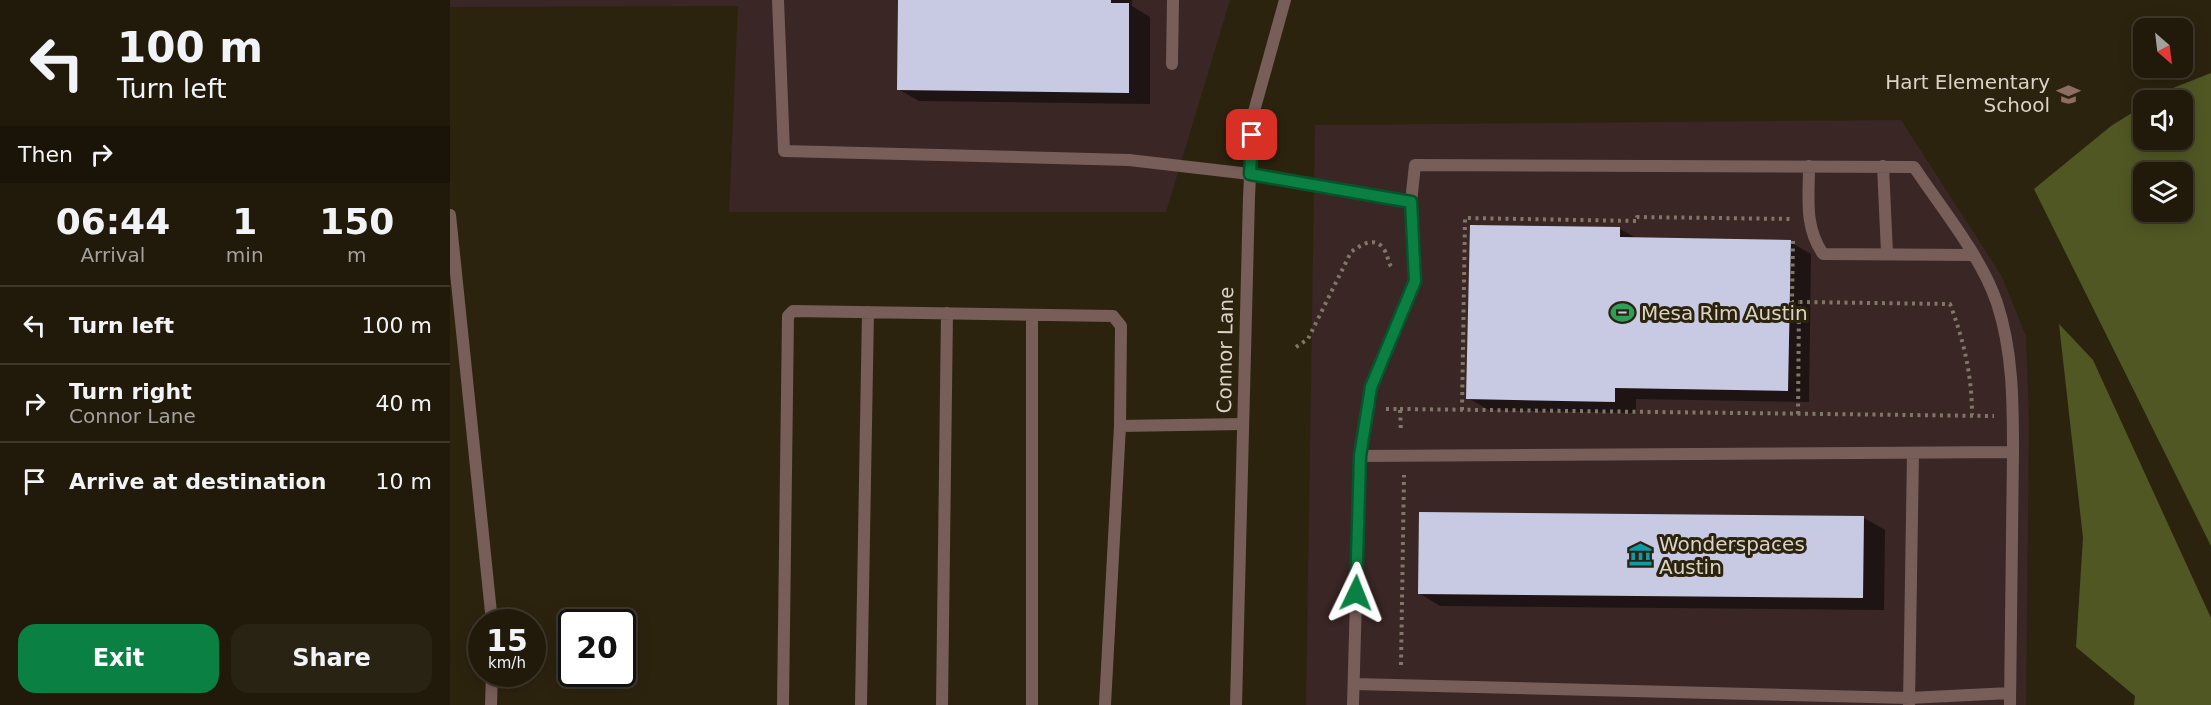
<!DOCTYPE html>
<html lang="en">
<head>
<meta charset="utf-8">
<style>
	body { margin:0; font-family:"DejaVu Sans",sans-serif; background:#292314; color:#f1f3f6; height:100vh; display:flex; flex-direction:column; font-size:22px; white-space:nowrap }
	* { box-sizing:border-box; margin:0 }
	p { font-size:20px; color:#a2a19d }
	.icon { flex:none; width:33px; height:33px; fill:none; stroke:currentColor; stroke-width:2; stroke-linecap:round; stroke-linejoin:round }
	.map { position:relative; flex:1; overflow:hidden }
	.drawer { display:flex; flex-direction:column; background:#211a0b; width:450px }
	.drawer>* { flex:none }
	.banner { background:#211a0b; color:#f1f3f6; overflow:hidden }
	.needle { width:39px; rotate:152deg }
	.buttons { position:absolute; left:1683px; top:18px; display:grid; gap:12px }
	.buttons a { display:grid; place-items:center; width:60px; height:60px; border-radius:12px; background:#211a0b; box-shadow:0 3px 15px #0003,0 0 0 2px #3e382c; font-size:30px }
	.speed { position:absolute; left:18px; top:609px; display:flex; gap:12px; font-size:30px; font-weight:700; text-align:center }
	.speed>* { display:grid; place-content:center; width:78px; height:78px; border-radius:50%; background:#211a0b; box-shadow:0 3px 15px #0003,0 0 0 2px #3e382c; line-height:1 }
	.speed small { font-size:15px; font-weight:400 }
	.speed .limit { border:3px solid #111; border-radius:9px; background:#fff; color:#111 }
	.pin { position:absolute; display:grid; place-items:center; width:51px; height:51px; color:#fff; margin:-26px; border-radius:12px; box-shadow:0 3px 9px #0006 }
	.me { position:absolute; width:66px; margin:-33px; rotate:2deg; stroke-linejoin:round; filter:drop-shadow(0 0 4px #0008) }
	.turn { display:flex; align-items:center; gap:21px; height:126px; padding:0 18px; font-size:27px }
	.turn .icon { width:78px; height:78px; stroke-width:2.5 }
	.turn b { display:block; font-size:42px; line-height:51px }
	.then { display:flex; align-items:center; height:57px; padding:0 18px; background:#0003; gap:12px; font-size:22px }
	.eta { display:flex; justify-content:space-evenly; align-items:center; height:102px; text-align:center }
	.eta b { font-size:36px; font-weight:600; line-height:42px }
	.cta { display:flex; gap:12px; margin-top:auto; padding:12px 18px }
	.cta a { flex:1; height:69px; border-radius:18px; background:#0b8043; color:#fff; font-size:24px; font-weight:600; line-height:69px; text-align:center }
	.cta a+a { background:#292314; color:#f1f3f6 }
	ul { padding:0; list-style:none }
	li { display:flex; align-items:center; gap:18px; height:78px; padding:0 18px; border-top:2px solid #3e382c }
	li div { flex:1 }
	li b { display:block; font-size:22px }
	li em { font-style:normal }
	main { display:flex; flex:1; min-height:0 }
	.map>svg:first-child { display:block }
	.commercial { fill:#392625 }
	.forest { fill:#515723; fill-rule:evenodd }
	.shadow { fill:#0007 }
	.building { fill:#c8cae4 }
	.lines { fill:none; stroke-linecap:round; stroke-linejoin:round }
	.path { stroke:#7f7767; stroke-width:4; stroke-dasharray:3 4.5; stroke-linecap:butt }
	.lane { stroke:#775e59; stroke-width:12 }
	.street { stroke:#775e59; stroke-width:12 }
	.route-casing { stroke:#07532c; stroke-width:15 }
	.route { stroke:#0b8043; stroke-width:10 }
	.labels { text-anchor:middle; stroke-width:6; stroke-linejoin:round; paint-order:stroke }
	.poi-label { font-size:20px; fill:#dad4c8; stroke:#2c230f; text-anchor:start }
	.street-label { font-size:20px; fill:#dad4c8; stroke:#2c230f }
</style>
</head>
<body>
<main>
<section class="drawer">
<div class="banner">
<div class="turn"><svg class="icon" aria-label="left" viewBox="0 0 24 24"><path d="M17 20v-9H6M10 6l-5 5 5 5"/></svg><div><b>100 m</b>Turn left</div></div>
<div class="then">Then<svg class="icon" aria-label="right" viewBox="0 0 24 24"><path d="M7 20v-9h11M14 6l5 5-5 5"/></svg></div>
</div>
<div class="eta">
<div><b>06:44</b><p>Arrival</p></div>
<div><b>1</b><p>min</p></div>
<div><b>150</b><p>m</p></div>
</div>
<ul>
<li><svg class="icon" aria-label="left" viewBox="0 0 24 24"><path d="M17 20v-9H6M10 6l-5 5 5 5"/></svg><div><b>Turn left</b></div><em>100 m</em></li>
<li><svg class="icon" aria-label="right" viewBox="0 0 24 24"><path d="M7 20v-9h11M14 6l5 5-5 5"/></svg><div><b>Turn right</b><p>Connor Lane</p></div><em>40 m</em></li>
<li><svg class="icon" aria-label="arrive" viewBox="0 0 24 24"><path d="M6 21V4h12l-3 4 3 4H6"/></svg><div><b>Arrive at destination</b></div><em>10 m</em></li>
</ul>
<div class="cta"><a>Exit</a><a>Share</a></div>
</section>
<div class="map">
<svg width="1761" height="705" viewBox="0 0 1761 705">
	<rect width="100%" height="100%" fill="#2c230f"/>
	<path class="commercial" d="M 0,0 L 780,0 L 716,212 L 279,212 L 288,6 L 0,7 Z
		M 1451,120 L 1551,275 L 1576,336 L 1579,424 L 1576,705 L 856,705 L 865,125 Z"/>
	<path class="forest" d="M 1761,73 L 1761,546 L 1584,189 L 1661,126 L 1693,106 L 1694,140 L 1732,140 L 1732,100 L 1703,100 L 1723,88 ZM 1694,172 L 1732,172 L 1732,212 L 1694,212 Z
		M 1609,324 L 1643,360 L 1761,618 L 1761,705 L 1684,705 L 1685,696 L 1626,647 L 1633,538 Z"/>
	<path class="shadow" d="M 449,0 L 682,0 L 682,6 L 700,17 L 700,104 L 469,101 L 448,89 Z
		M 1170,229 L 1188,239 L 1340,242 L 1361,254 L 1359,402 L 1186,399 L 1186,413 L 1039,410 L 1018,398 Z
		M 1414,518 L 1435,530 L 1434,610 L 990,606 L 969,593 Z"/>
	<path class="building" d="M 448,0 L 661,0 L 661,3 L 679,3 L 679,93 L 447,90 Z
		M 1020,225 L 1170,227 L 1170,237 L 1341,240 L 1338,391 L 1165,388 L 1165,402 L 1016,399 Z
		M 969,512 L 1414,516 L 1413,598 L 968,594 Z"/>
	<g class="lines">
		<path class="path" d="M 1343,241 L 1342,302 L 1349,302
			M 846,347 L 858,339 L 901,252 C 912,244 926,235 935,251 C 939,258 937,264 944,269
			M 936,409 L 950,409 L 951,432
			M 950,409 L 1544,416
			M 1012,410 L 1015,218 L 1187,221 L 1187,217 L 1342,219
			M 1348,414 L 1349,302 L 1500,304 C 1514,341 1522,376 1522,415
			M 951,665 L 954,475"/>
		<path class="lane" d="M 328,0 L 334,151 L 679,160 L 800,174 L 961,202 L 965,281 L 921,387 L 910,456
			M 722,64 L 723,0
			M 1359,166 C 1359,198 1354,226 1373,254 L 1523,255
			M 1433,166 L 1437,253
			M 961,202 L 965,165 L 1464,167 C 1492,209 1531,256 1547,303 C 1563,352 1563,402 1563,452
			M 0,215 L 42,622
			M 582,315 L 582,705
			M 670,426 L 793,424
			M 904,684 L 1459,698 L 1560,693
			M 1459,704 L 1463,453
			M 41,705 L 42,674
			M 333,705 L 338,316 L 343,311 L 663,316 L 671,326 L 670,426 L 655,705
			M 411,705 L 418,312
			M 492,705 L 497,313
			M 903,705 L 910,456 L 1563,452 L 1560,705"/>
		<path class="street" d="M 786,705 L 799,197 L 803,115 L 835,0"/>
	</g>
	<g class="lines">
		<defs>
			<path id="route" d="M 802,135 L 800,174 L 961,202 L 965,281 L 921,387 L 910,456 L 906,593"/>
		</defs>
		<use href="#route" class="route-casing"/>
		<use href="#route" class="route"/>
	</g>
	<defs>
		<symbol id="school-bare" viewBox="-9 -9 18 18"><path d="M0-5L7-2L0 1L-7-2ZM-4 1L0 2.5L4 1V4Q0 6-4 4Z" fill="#8d6e63" stroke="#2c230f" stroke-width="2.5" paint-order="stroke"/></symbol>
		<symbol id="stadium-bare" viewBox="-9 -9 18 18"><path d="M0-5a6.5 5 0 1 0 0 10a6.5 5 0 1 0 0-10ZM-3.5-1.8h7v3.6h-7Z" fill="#2e9e5b" stroke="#2c230f" stroke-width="2.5" paint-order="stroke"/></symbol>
		<symbol id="museum-bare" viewBox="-9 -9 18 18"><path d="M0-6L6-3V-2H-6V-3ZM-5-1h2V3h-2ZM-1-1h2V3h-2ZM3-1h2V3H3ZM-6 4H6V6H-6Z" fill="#0f9aa8" stroke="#2c230f" stroke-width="2.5" paint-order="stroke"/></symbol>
	</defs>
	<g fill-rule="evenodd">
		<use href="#school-bare" x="1602" y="78" width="33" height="33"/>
		<use href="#stadium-bare" x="1156" y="296" width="33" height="33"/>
		<use href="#museum-bare" x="1174" y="538" width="33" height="33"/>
	</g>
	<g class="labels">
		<g class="poi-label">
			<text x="1600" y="89" text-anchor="end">Hart Elementary<tspan x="1600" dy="23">School</tspan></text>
			<text x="1191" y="320">Mesa Rim Austin</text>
			<text x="1209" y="551">Wonderspaces<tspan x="1209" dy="23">Austin</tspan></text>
		</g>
		<g class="street-label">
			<text transform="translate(775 350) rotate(-89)" y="7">Connor Lane</text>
		</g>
	</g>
</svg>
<div class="buttons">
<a><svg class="needle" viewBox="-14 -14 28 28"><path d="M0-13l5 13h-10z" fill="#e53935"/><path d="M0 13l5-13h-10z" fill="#a2a19d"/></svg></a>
<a><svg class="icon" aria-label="sound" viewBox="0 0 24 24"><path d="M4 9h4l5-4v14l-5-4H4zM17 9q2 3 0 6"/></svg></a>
<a><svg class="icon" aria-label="layers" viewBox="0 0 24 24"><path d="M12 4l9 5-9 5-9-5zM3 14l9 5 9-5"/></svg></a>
</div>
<div class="speed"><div>15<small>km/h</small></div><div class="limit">20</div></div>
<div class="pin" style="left:802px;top:135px;background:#d93025"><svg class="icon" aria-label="arrive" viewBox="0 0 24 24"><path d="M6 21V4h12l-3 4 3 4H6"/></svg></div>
<svg class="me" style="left:906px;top:593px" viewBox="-20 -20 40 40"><path d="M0-17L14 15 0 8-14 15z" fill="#0b8043" stroke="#fff" stroke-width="4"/></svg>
</div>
</main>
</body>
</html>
